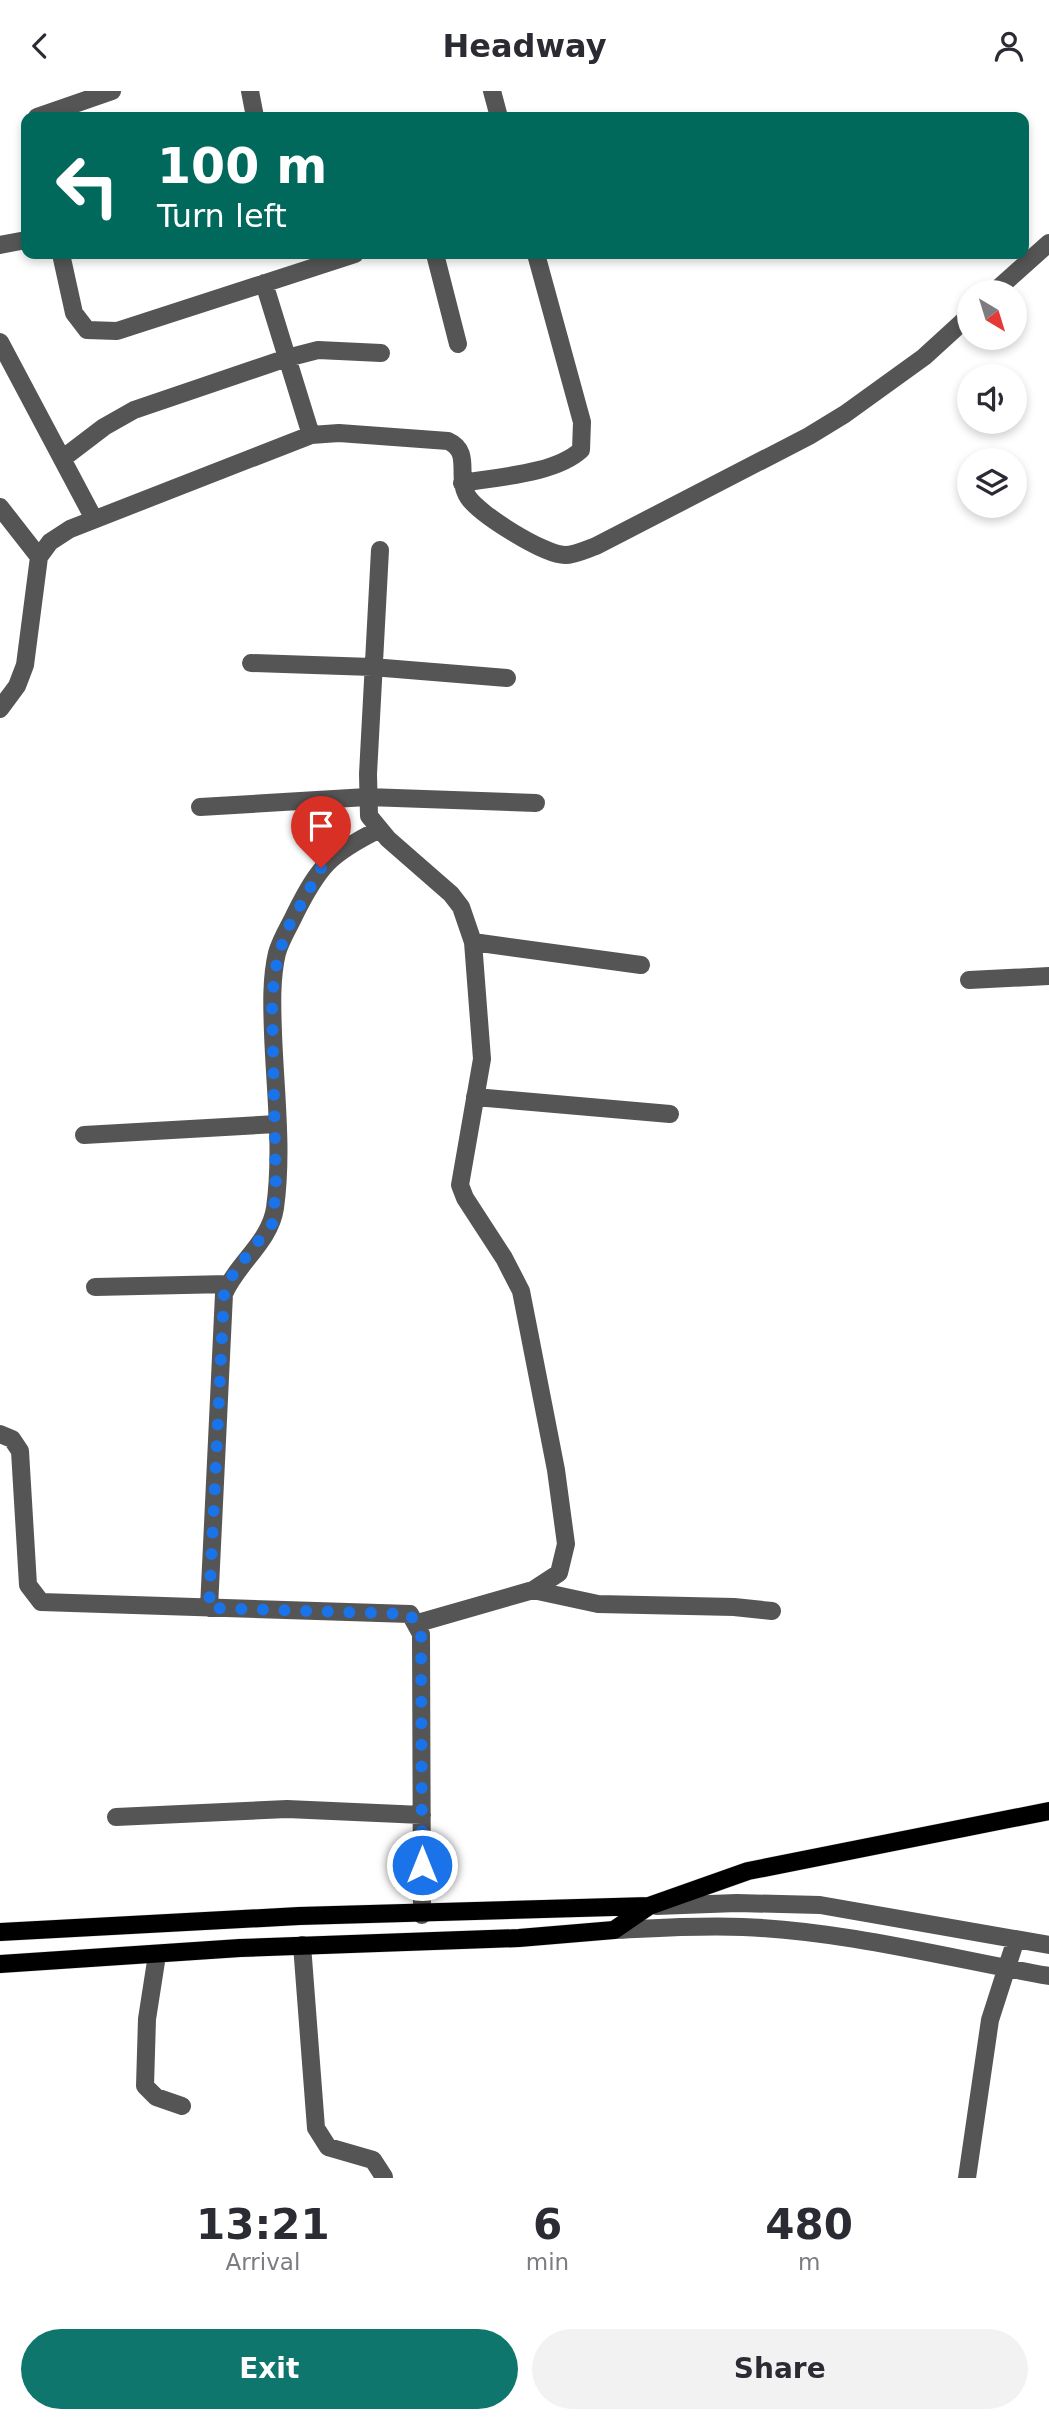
<!DOCTYPE html>
<html lang="en">
<head>
<meta charset="utf-8">
<style>
	body { margin:0; font-family:"DejaVu Sans",sans-serif; background:#f2f2f3; color:#2b2b33; height:100vh; display:flex; flex-direction:column; font-size:26px; white-space:nowrap }
	* { box-sizing:border-box; margin:0 }
	p { font-size:23px; color:#7c7c81 }
	.icon { flex:none; width:38px; height:38px; fill:none; stroke:currentColor; stroke-width:2; stroke-linecap:round; stroke-linejoin:round }
	.map { position:relative; height:2087px; overflow:hidden }
	.panel { display:flex; flex-direction:column; background:#fff; flex:1 }
	.panel>* { flex:none }
	.hud { position:absolute; left:21px; top:21px; width:1008px; height:147px; border-radius:14px; box-shadow:0 4px 10px #0003; background:#00695c; color:#fff; overflow:hidden }
	.needle { width:46px; rotate:142deg }
	.tools { position:absolute; left:957px; top:189px; display:grid; gap:14px }
	.tools a { display:grid; place-items:center; width:70px; height:70px; border-radius:50%; background:#fff; box-shadow:0 4px 10px #0003; font-size:35px }
	.pin { position:absolute; display:grid; place-items:center; width:60px; height:60px; color:#fff; margin:-72px -30px; border-radius:50% 50% 50% 0; rotate:-45deg; box-shadow:0 0 7px #0007 }
	.pin .icon { rotate:45deg }
	.me { position:absolute; width:77px; margin:-38px; rotate:0deg; stroke-linejoin:round; filter:drop-shadow(0 0 5px #0008) }
	.turn { display:flex; align-items:center; gap:24px; height:147px; padding:0 21px; font-size:32px }
	.turn .icon { width:91px; height:91px; stroke-width:2.5 }
	.turn b { display:block; font-size:49px; line-height:60px }
	.eta { display:flex; justify-content:space-evenly; align-items:center; height:119px; text-align:center }
	.eta b { font-size:42px; font-weight:800; line-height:49px }
	.primary-button { display:flex; gap:14px; margin-top:auto; padding:14px 21px }
	.primary-button a { flex:1; height:80px; border-radius:42px; background:#0f766e; color:#fff; font-size:28px; font-weight:800; line-height:80px; text-align:center }
	.primary-button a+a { background:#f2f2f3; color:#2b2b33 }
	header { display:flex; justify-content:space-between; align-items:center; height:91px; padding:0 21px; background:#fff; font-size:32px; font-weight:800 }
	.map>svg:first-child { display:block }
	.lines { fill:none; stroke-linecap:round; stroke-linejoin:round }
	.major-casing { stroke:#dbdbdb; stroke-width:19 }
	.minor { stroke:#555; stroke-width:18 }
	.major { stroke:#000; stroke-width:18 }
	.route { stroke:#1a73e8; stroke-width:12; stroke-dasharray:0 21.6 }
</style>
</head>
<body>
<header><svg class="icon" aria-label="back" viewBox="0 0 24 24"><path d="M15 5l-7 7 7 7"/></svg>Headway<svg class="icon" aria-label="person" viewBox="0 0 24 24"><circle cx="12" cy="8" r="4"/><path d="M4 21q1-7 8-7t8 7"/></svg></header>
<div class="map">
<svg width="1049" height="2087" viewBox="0 0 1049 2087">
	<rect width="100%" height="100%" fill="#fff"/>
	<g class="lines">
		<defs>
			<path id="major" d="M 0,1841 L 299,1825 L 649,1815
				M 0,1873 L 240,1857 L 519,1847 L 614,1839 L 649,1815 L 748,1780 L 1049,1720"/>
		</defs>
		<use href="#major" class="major-casing"/>
		<path class="minor" d="M 250,0 L 255,26
			M 492,0 L 499,26
			M 37,26 L 112,0
			M 0,154 L 26,149
			M 61,163 L 74,222 L 87,239 L 117,240 L 355,163
			M 435,163 L 458,253
			M 264,192 L 311,344
			M 994,201 L 1049,152
			M 0,251 L 94,428
			M 62,368 L 104,336 L 134,319 L 287,267 L 318,259 L 381,262
			M 462,392 C 497,386 555,383 581,359 L 582,331 L 536,163
			M 0,416 L 39,466
			M 380,459 L 368,683 L 369,725 L 388,748 L 451,803 L 461,816 L 473,851 L 482,968 L 460,1094 L 465,1107 L 504,1167 L 521,1200 L 556,1379 L 566,1453 L 559,1482 L 533,1499 L 418,1532
			M 251,572 L 372,576 L 507,587
			M 0,618 L 17,595 L 25,574 L 39,466 L 50,451 L 70,438 L 311,344 L 339,342 L 448,350 C 473,361 455,386 468,406 C 479,423 544,464 565,464 C 575,464 587,458 596,455 L 809,345 L 845,323 L 924,266 L 970,224
			M 200,716 L 367,706 L 536,712
			M 473,851 L 641,874
			M 969,889 L 1049,885
			M 475,1006 L 670,1023
			M 84,1044 L 277,1033
			M 95,1196 L 228,1193
			M 0,1343 L 12,1348 L 20,1360 L 28,1494 L 41,1511 L 410,1523 L 421,1543 L 422,1824
			M 533,1499 L 598,1513 L 734,1516 L 772,1520
			M 209,1517 L 224,1203 C 237,1172 270,1151 275,1117 C 283,1060 275,999 273,942 C 272,916 271,887 277,862 C 281,848 289,836 295,823 C 319,775 330,763 378,739
			M 116,1726 L 287,1718 L 422,1724
			M 656,1815 L 737,1812 L 820,1814 L 1049,1854
			M 614,1839 C 657,1837 700,1834 743,1836 C 846,1840 948,1867 1049,1885
			M 302,1854 L 316,2037 L 328,2056 L 373,2069 L 384,2086
			M 157,1864 L 147,1928 L 145,1995 L 156,2006 L 182,2015
			M 967,2087 L 990,1929 L 1016,1848"/>
		<use href="#major" class="major"/>
	</g>
	<g class="lines">
		<path class="route" d="M 321,777 L 285,842 L 274,883 L 272,916 L 276,1098 L 272,1133 L 234,1181 L 224,1203 L 209,1517 L 410,1523 L 421,1543 L 422,1774"/>
	</g>
</svg>
<div class="tools">
<a><svg class="needle" viewBox="-14 -14 28 28"><path d="M0-13l5 13h-10z" fill="#e53935"/><path d="M0 13l5-13h-10z" fill="#7c7c81"/></svg></a>
<a><svg class="icon" aria-label="sound" viewBox="0 0 24 24"><path d="M4 9h4l5-4v14l-5-4H4zM17 9q2 3 0 6"/></svg></a>
<a><svg class="icon" aria-label="layers" viewBox="0 0 24 24"><path d="M12 4l9 5-9 5-9-5zM3 14l9 5 9-5"/></svg></a>
</div>
<div class="pin" style="left:321px;top:777px;background:#d93025"><svg class="icon" aria-label="arrive" viewBox="0 0 24 24"><path d="M6 21V4h12l-3 4 3 4H6"/></svg></div>
<svg class="me" style="left:422px;top:1774px" viewBox="-20 -20 40 40"><circle r="17" fill="#1a73e8" stroke="#fff" stroke-width="3"/><path d="M0-11L8 9 0 5-8 9z" fill="#fff"/></svg>
<div class="hud">
<div class="turn"><svg class="icon" aria-label="left" viewBox="0 0 24 24"><path d="M17 20v-9H6M10 6l-5 5 5 5"/></svg><div><b>100 m</b>Turn left</div></div>
</div>
</div>
<section class="panel">
<div class="eta">
<div><b>13:21</b><p>Arrival</p></div>
<div><b>6</b><p>min</p></div>
<div><b>480</b><p>m</p></div>
</div>
<div class="primary-button"><a>Exit</a><a>Share</a></div>
</section>
</body>
</html>
